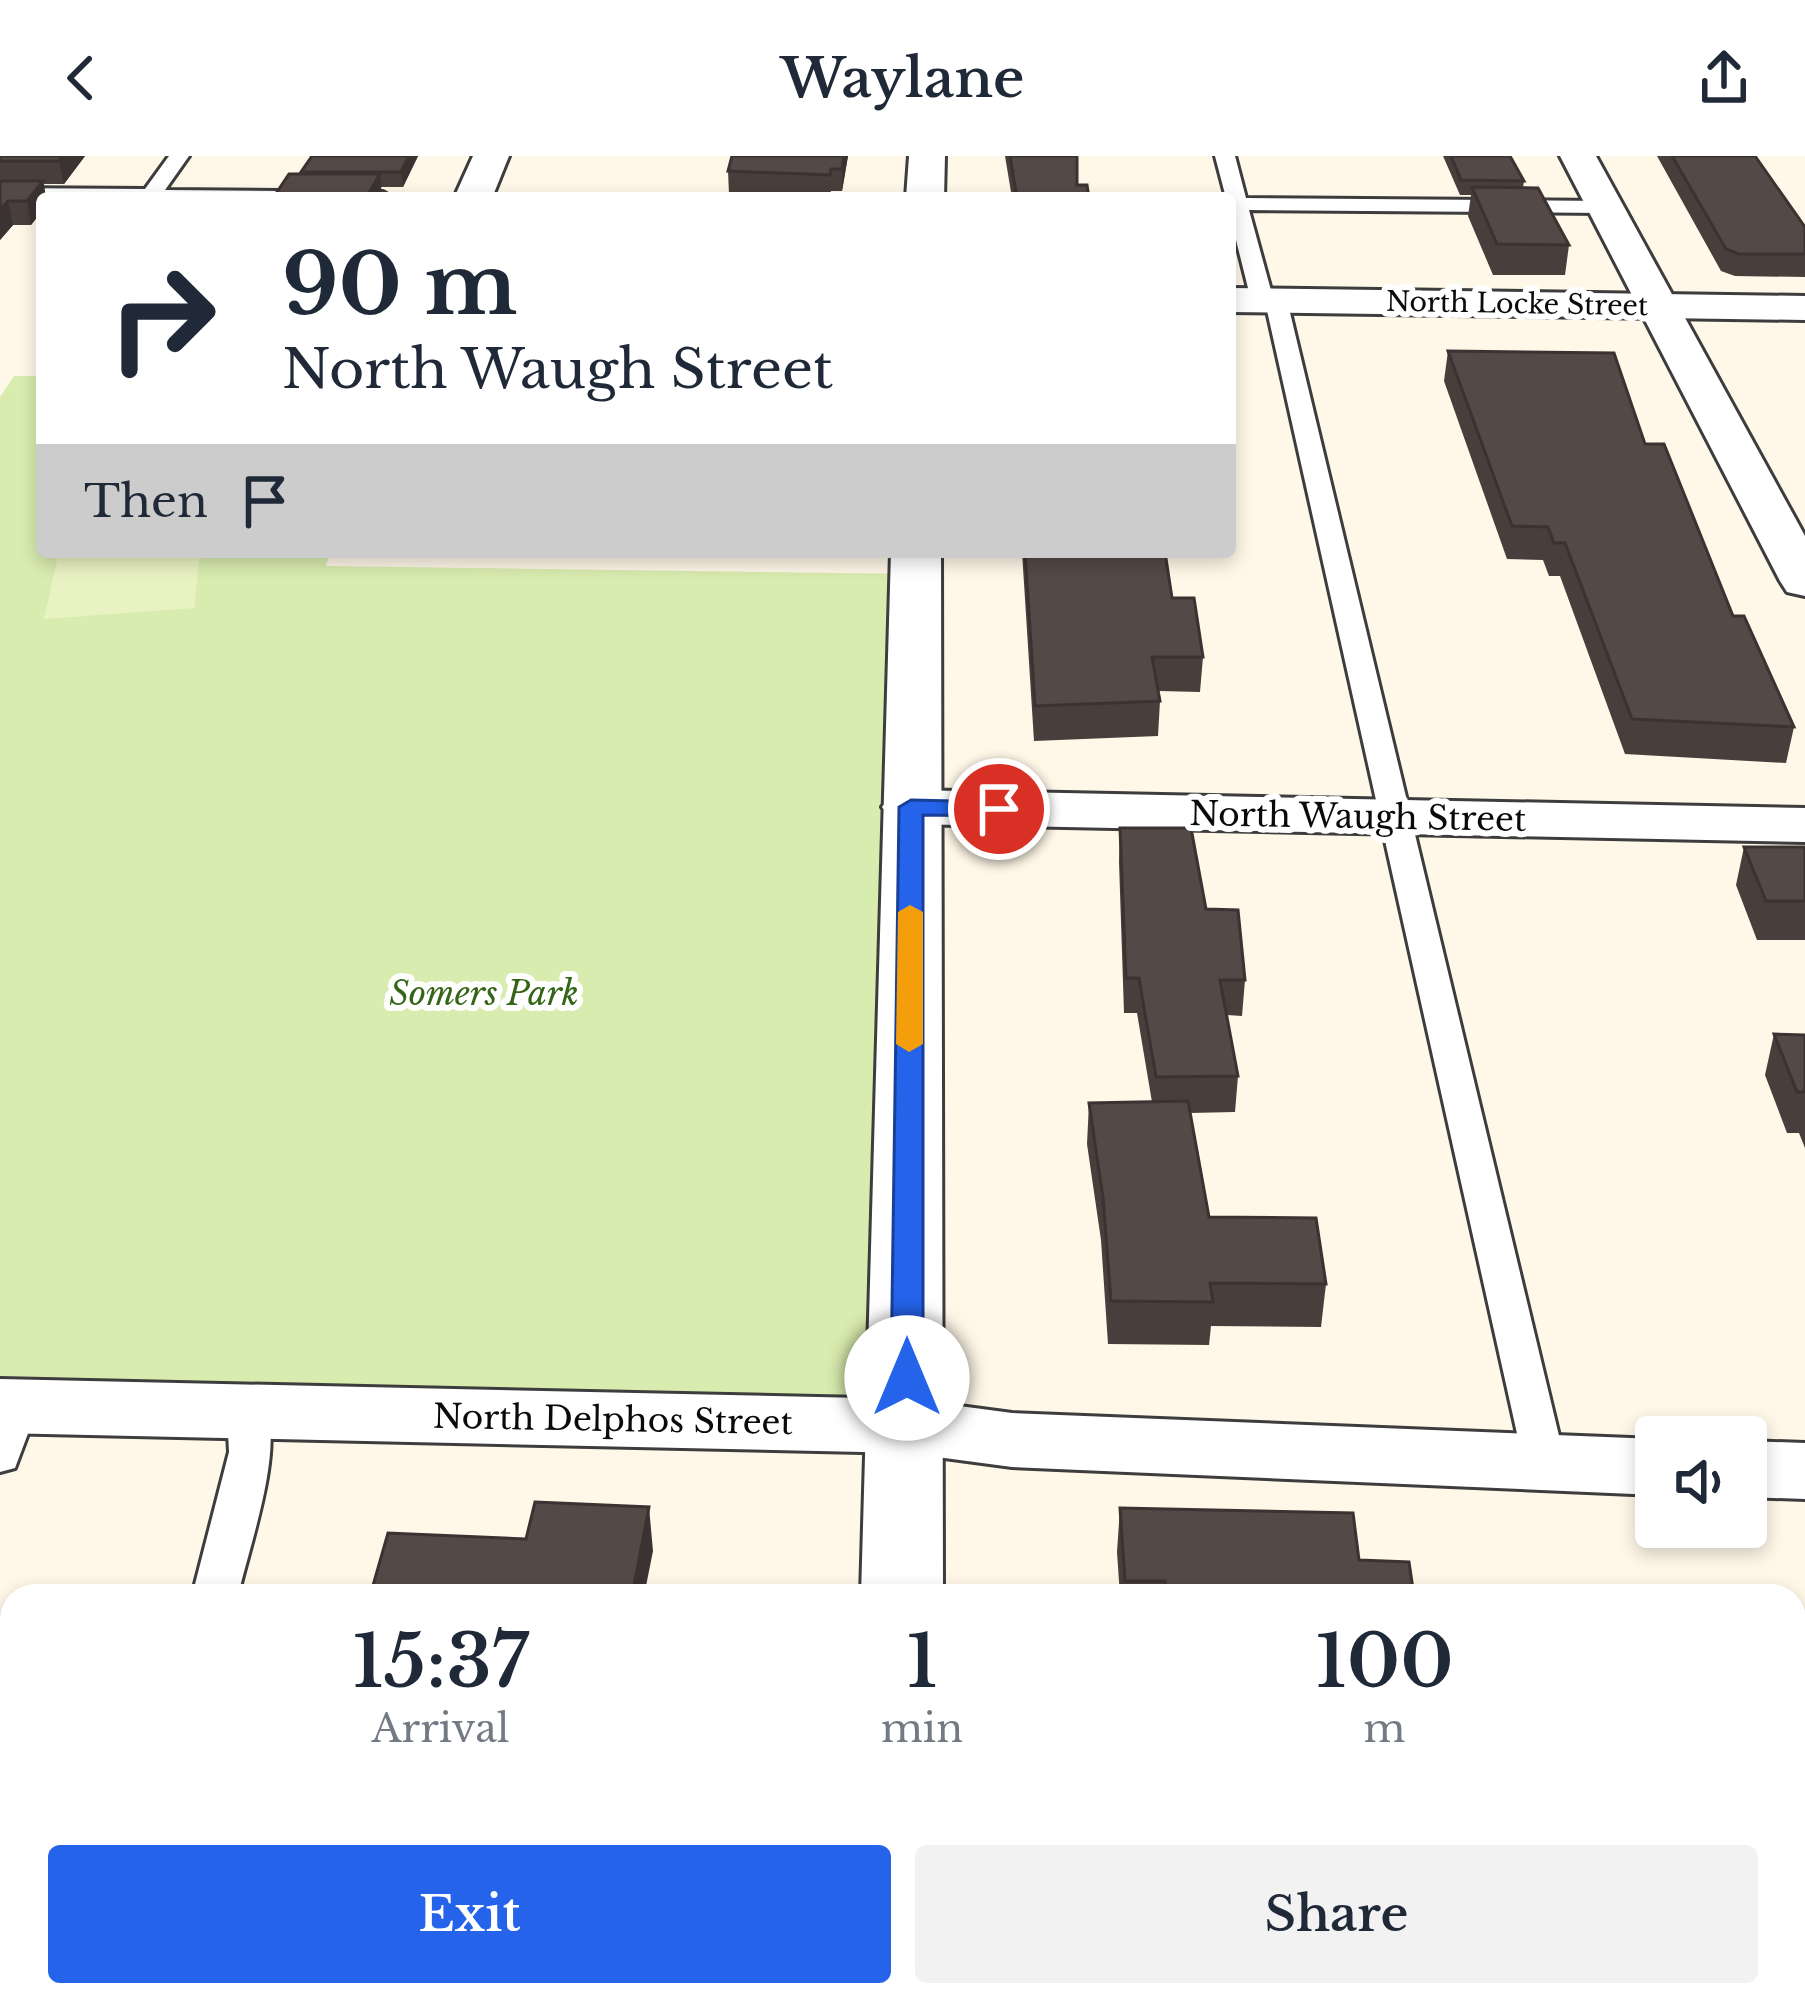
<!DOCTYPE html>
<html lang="en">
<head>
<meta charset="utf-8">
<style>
	body { margin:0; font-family:"Libre Baskerville",serif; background:#f2f2f3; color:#1f2937; height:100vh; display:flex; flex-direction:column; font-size:45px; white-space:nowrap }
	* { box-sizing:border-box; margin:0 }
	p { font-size:39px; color:#747a83 }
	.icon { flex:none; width:66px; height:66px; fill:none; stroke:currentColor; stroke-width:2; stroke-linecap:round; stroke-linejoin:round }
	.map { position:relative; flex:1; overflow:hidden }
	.details { position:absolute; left:0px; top:1428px; width:1806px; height:423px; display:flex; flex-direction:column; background:#fff; border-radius:36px 36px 0 0; box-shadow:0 6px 18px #0003 }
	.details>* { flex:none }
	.top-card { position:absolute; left:36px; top:36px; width:1200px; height:366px; border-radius:12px; box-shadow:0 6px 18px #0003; background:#fff; color:#1f2937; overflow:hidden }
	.fabs { position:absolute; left:1635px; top:1260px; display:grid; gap:24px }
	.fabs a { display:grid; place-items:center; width:132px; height:132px; border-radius:12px; background:#fff; box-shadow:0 6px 18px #0003; font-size:60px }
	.pin { position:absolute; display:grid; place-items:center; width:102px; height:102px; color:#fff; margin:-51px; border:6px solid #fff; border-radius:50%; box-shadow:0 3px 12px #0007 }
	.me { position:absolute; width:132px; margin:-66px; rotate:0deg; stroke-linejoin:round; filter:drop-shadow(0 0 9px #0008) }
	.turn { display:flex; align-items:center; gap:42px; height:252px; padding:0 48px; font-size:54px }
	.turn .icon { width:156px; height:156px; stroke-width:2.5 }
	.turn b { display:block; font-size:84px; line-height:102px }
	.then { display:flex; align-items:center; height:114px; padding:0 48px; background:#0003; gap:24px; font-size:45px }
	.eta { display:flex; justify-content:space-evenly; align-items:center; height:204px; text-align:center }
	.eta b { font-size:72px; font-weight:600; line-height:84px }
	.primary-button { display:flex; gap:24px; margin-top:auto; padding:24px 48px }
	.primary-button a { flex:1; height:138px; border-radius:12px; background:#2563eb; color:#fff; font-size:48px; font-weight:600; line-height:138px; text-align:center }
	.primary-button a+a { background:#f2f2f3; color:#1f2937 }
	header { display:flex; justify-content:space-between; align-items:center; height:156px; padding:0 48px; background:#fff; font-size:54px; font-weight:600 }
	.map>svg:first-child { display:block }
	.green { fill:#d9ecaf }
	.pitch { fill:#e9f2c2 }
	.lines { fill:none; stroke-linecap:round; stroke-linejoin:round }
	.service-casing { stroke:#3d3d3d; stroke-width:6 }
	.minor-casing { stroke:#3d3d3d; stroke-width:6 }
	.tertiary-casing { stroke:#3d3d3d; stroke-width:6 }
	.service { fill:#fff; fill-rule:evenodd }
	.minor { fill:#fff; fill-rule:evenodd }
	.tertiary { fill:#fff; fill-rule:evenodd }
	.wall { fill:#483f3c }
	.shaded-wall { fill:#3b3331 }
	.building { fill:#544946; stroke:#3b3331; stroke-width:3 }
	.route { fill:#2563eb; stroke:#184099; stroke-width:3 }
	.slow { fill:#f59e0b }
	.labels { text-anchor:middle; stroke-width:12; stroke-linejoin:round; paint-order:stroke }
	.far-street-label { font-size:27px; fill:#0a0a0a; stroke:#fff }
	.street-label { font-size:33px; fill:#0a0a0a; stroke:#fff }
	.park-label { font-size:33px; font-style:italic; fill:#356617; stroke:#fff }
</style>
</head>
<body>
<header><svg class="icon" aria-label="back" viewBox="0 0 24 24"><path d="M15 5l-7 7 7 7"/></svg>Waylane<svg class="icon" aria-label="share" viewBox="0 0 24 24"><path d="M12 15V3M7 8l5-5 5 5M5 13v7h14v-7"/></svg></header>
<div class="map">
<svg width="1805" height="1850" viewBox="0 0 1805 1850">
	<rect width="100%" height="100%" fill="#fff7e8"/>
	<path class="green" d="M 14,220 L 42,220 L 42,396 L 330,396 L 326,410 L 914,418 L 907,1270 L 0,1250 L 0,241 Z"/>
	<path class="pitch" d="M 59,396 L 200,396 L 194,452 L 44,463 Z"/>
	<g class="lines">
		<defs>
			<path id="service" d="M 169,0 L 189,0 L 165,34 L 383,36 L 393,42 L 0,44 L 0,32 L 145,33 Z
				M 1215,0 L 1235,0 L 1246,42 L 1604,45 L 1614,51 L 1604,57 L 1249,54 L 1272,138 L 1287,144 L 1566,1309 L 1560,1320 L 1545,1324 L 1530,1320 L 1524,1309 L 1266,150 L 1251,144 L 1230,60 L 1230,42 L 1226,42 Z
				M 17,1236 L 32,1241 L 38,1251 L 15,1312 L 0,1316 L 0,1245 Z
				M 248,1241 L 263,1246 C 287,1287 248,1393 238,1440 L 192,1440 L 229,1296 L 227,1256 L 233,1246 Z
				M 49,1839 L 105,1839 L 100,1850 L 44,1850 Z"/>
			<path id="minor" d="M 473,0 L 509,0 L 492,42 L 454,42 Z
				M 1560,0 L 1596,0 L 1805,380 L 1805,440 L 1787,436 L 1780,425 Z
				M 911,634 L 1805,652 L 1805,686 L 911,668 L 891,663 L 882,651 L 891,639 Z
				M 0,1223 L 907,1243 L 1012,1257 L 1656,1283 L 1656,1339 L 1012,1311 L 907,1297 L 0,1277 Z
				M 1746,1285 L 1805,1287 L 1805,1343 L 1746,1341 Z"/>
			<path id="tertiary" d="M 909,0 L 945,0 L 944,42 L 906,42 Z
				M 1230,132 L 1805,140 L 1805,164 L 1230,156 Z
				M 891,396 L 941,396 L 943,1440 L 861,1440 Z
				M 838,1839 L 934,1839 L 933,1850 L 837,1850 Z"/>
		</defs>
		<use href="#service" class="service-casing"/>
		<use href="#minor" class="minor-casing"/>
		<use href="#tertiary" class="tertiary-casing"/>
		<use href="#service" class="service"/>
		<use href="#minor" class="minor"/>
		<use href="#tertiary" class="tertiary"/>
	</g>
	<path class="wall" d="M 0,0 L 85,0 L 64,28 L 44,28 L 46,42 L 42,42 L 42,55 L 31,69 L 13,69 L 0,84 Z
		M 312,0 L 418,0 L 403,31 L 381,31 L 382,42 L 273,42 L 302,18 Z
		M 732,0 L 848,0 L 842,35 L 831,35 L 830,41 L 729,38 L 728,15 Z
		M 1005,0 L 1077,0 L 1077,29 L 1089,42 L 1012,42 Z
		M 1443,0 L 1510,0 L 1524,25 L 1523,32 L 1569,89 L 1565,119 L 1493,119 L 1468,60 L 1471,39 L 1460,39 Z
		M 1657,0 L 1755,0 L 1805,71 L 1805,121 L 1735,120 L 1721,115 Z
		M 1448,195 L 1645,288 L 1733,460 L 1794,571 L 1786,607 L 1625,598 L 1560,420 L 1549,420 L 1543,404 L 1507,403 L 1444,225 Z
		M 1022,396 L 1165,396 L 1172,442 L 1203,501 L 1200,536 L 1159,535 L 1160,545 L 1158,580 L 1034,585 Z
		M 1120,672 L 1206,753 L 1245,824 L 1242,860 L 1227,859 L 1238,920 L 1235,956 L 1190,957 L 1209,1061 L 1326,1128 L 1321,1171 L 1211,1170 L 1209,1189 L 1108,1188 L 1101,1084 L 1087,988 L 1089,947 L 1152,946 L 1137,857 L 1124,857 L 1119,706 Z
		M 1744,691 L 1805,691 L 1805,784 L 1757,784 L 1736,729 Z
		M 1774,878 L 1805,879 L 1805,992 L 1799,977 L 1787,977 L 1765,919 Z
		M 1120,1352 L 1359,1404 L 1414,1440 L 1120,1440 L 1117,1396 Z"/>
	<path class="shaded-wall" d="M 63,0 L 85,0 L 64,28 L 59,5 Z
		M 409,0 L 418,0 L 403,31 L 401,16 Z
		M 844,0 L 848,0 L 842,35 L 842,13 Z
		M 380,18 L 382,42 L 366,42 Z
		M 43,25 L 46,42 L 42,42 L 42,55 L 31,69 L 27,45 Z
		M 8,45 L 13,69 L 0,84 L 0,54 Z
		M 649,1351 L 653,1395 L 644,1440 L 632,1440 Z
		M 651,1839 L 659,1839 L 658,1850 L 650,1850 Z"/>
	<path class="building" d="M 0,0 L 63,0 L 59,5 L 0,5 Z
		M 312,0 L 409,0 L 401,16 L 301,16 Z
		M 732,0 L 844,0 L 842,13 L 831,13 L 830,19 L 728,15 Z
		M 1010,0 L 1077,0 L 1077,29 L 1087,29 L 1089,42 L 1017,42 Z
		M 1451,0 L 1510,0 L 1524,25 L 1461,24 Z
		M 1672,0 L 1755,0 L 1805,71 L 1805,98 L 1739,98 L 1726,93 Z
		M 289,18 L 380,18 L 366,42 L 273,42 Z
		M 0,25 L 43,25 L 27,45 L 8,45 L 0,54 Z
		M 1472,31 L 1538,32 L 1569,89 L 1497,88 Z
		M 1448,195 L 1614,197 L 1645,288 L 1664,288 L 1733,460 L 1744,460 L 1794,571 L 1632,563 L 1565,387 L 1554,387 L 1548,371 L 1512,370 Z
		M 1025,396 L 1165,396 L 1172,442 L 1194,442 L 1203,501 L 1152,501 L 1160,545 L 1035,550 Z
		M 1120,672 L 1191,672 L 1206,753 L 1238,754 L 1245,824 L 1220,824 L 1238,920 L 1156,921 L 1139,822 L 1126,822 Z
		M 1744,691 L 1805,691 L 1805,745 L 1766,745 Z
		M 1774,878 L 1805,879 L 1805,936 L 1797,936 Z
		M 1188,945 L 1209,1061 L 1316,1062 L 1326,1128 L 1210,1127 L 1213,1146 L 1111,1145 L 1103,1042 L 1089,947 Z
		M 535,1346 L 649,1351 L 632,1440 L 370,1440 L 388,1377 L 526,1383 Z
		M 1120,1352 L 1353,1357 L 1359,1404 L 1409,1406 L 1414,1440 L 1167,1440 L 1165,1425 L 1125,1425 Z
		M 425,1839 L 651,1839 L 650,1850 L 423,1850 Z"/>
	<path class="route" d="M 911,644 L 999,646 L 1011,653 L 999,660 L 923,659 L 923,1222 L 918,1230 L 896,1230 L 891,1222 L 899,651 Z"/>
	<path class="slow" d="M 910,749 L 923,756 L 923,888 L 909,896 L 896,888 L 898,756 Z"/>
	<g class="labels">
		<g class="far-street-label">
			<text transform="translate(1517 148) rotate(1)" y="9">North Locke Street</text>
		</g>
		<g class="street-label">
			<text transform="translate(1358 660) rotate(1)" y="12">North Waugh Street</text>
			<text transform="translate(613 1263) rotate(1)" y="12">North Delphos Street</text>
		</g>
		<g class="park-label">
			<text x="484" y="849">Somers Park</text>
		</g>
	</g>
</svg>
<div class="fabs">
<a><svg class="icon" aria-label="sound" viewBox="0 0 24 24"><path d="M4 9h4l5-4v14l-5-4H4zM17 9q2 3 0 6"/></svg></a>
</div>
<div class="pin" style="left:999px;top:653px;background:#d93025"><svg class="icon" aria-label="arrive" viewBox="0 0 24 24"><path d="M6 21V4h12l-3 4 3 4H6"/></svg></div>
<svg class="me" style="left:907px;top:1222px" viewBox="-20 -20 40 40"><circle r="19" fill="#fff"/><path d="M0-13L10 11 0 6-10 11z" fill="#2563eb"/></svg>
<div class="top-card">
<div class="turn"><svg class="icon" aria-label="right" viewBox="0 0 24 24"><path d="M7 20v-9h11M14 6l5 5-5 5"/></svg><div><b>90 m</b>North Waugh Street</div></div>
<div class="then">Then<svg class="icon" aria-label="arrive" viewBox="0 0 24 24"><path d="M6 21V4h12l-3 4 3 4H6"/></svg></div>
</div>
<section class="details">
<div class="eta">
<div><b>15:37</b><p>Arrival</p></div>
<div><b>1</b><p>min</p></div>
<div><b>100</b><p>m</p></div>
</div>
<div class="primary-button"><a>Exit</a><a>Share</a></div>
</section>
</div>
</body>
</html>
